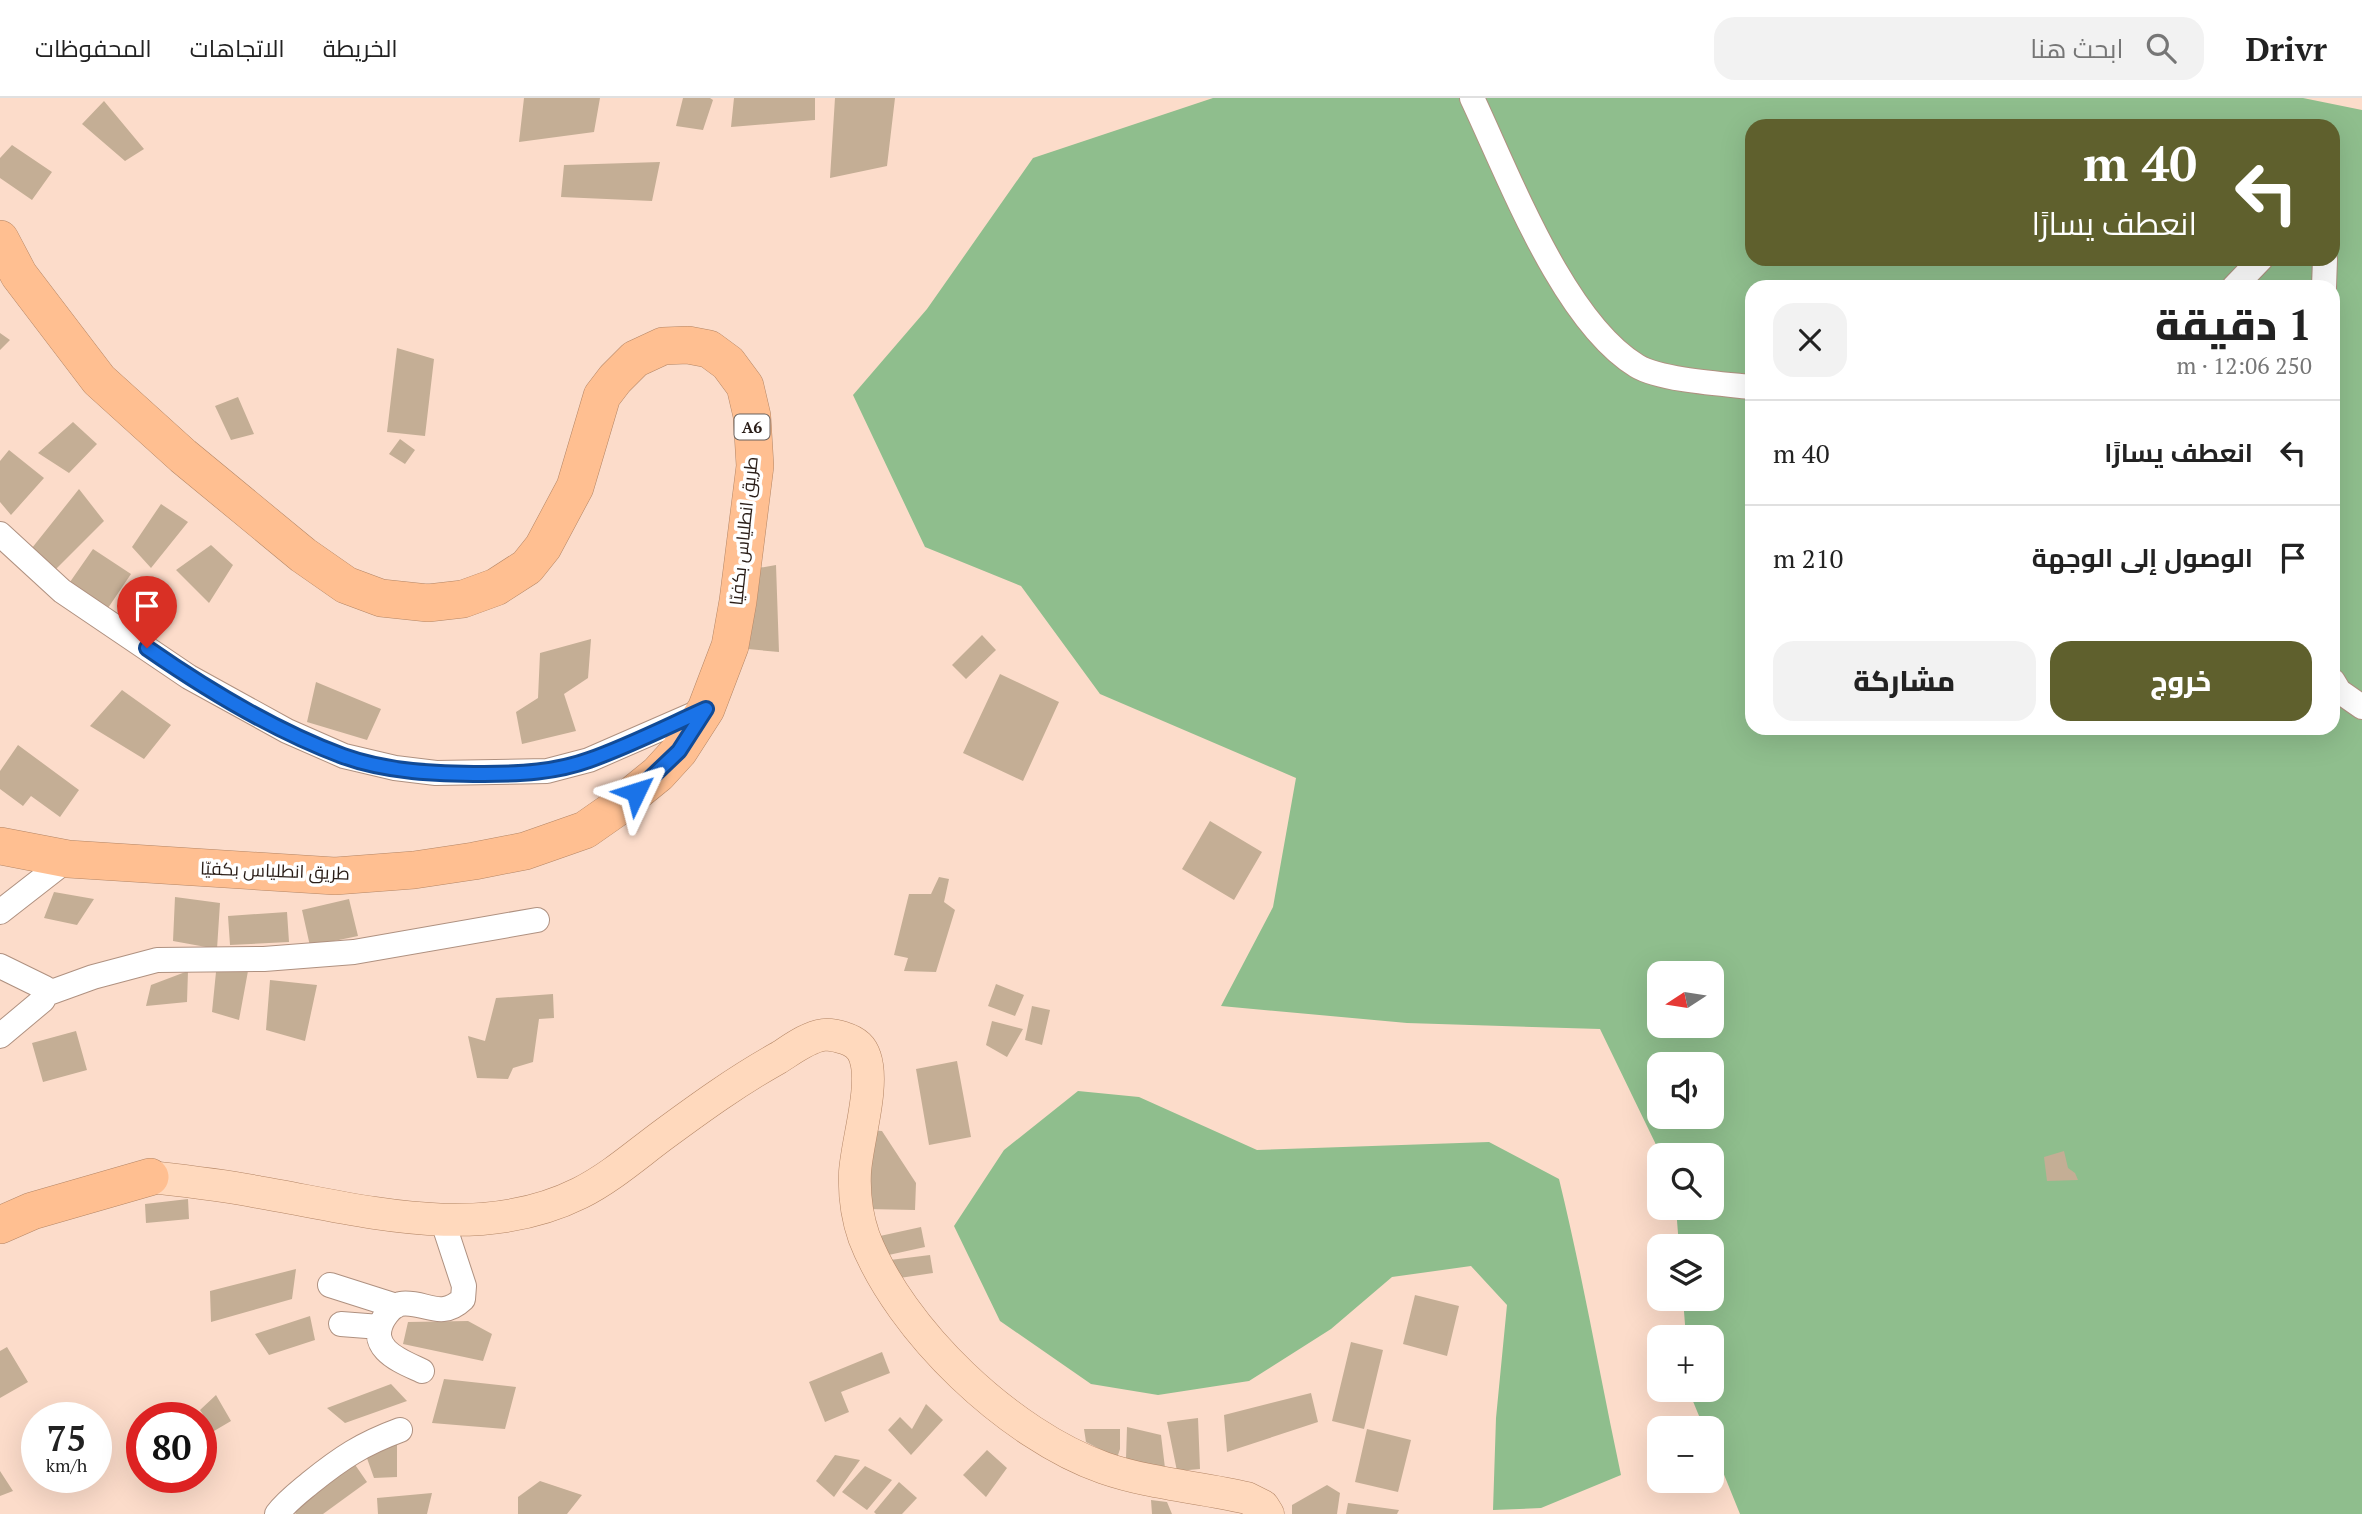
<!DOCTYPE html>
<html lang="ar">
<head>
<meta charset="utf-8">
<style>
	body { margin:0; font-family:"PT Serif",Cairo,serif; background:#f2f2f2; color:#222; direction:rtl; height:100vh; display:flex; flex-direction:column; font-size:26px; white-space:nowrap }
	* { box-sizing:border-box; margin:0 }
	p { font-size:23px; color:#767676 }
	.icon { flex:none; width:38px; height:38px; fill:none; stroke:currentColor; stroke-width:2; stroke-linecap:round; stroke-linejoin:round }
	.map { position:relative; flex:1; overflow:hidden; direction:ltr }
	.panel { position:absolute; left:1745px; top:182px; width:595px; height:455px; display:flex; flex-direction:column; background:#fff; border-radius:21px; box-shadow:0 7px 28px #0002; direction:rtl }
	.panel>* { flex:none }
	.banner { position:absolute; left:1745px; top:21px; width:595px; height:147px; border-radius:21px; box-shadow:0 7px 28px #0002; direction:rtl; background:#5f602d; color:#fff; overflow:hidden }
	.needle { width:46px; rotate:258deg }
	.fabs { position:absolute; left:1647px; top:863px; display:grid; gap:14px }
	.fabs a { display:grid; place-items:center; width:77px; height:77px; border-radius:14px; background:#fff; box-shadow:0 7px 28px #0002; font-size:35px }
	.speed { position:absolute; left:21px; top:1304px; display:flex; gap:14px; font-size:35px; font-weight:700; text-align:center }
	.speed>* { display:grid; place-content:center; width:91px; height:91px; border-radius:50%; background:#fff; box-shadow:0 7px 28px #0002; line-height:1 }
	.speed small { font-size:18px; font-weight:400 }
	.speed .limit { border:10px solid #d22; background:#fff; color:#111 }
	.pin { position:absolute; display:grid; place-items:center; width:60px; height:60px; color:#fff; margin:-72px -30px; border-radius:50% 50% 50% 0; rotate:-45deg; box-shadow:0 0 7px #0007 }
	.pin .icon { rotate:45deg }
	.me { position:absolute; width:77px; margin:-38px; rotate:49deg; stroke-linejoin:round; filter:drop-shadow(0 0 5px #0008) }
	.turn { display:flex; align-items:center; gap:24px; height:147px; padding:0 28px; font-size:32px }
	.turn .icon { width:91px; height:91px; stroke-width:2.5 }
	.turn b { display:block; font-size:49px; line-height:60px }
	.round { display:grid; place-items:center; flex:none; width:74px; height:74px; border-radius:21px; background:#f2f2f2 }
	.summary { display:flex; align-items:center; justify-content:space-between; height:119px; padding:0 28px }
	h1 { font-size:42px; font-weight:800; line-height:52px }
	.primary-button { display:flex; gap:14px; margin-top:auto; padding:14px 28px }
	.primary-button a { flex:1; height:80px; border-radius:21px; background:#5f602d; color:#fff; font-size:28px; font-weight:800; line-height:80px; text-align:center }
	.primary-button a+a { background:#f2f2f2; color:#222 }
	ul { padding:0; list-style:none }
	li { display:flex; align-items:center; gap:21px; height:105px; padding:0 28px; border-top:2px solid #e0e0e0 }
	li div { flex:1 }
	li b { display:block; font-size:26px }
	li em { font-style:normal }
	header { display:flex; align-items:center; gap:42px; box-sizing:border-box; height:98px; padding:0 35px; background:#fff; border-bottom:2px solid #e0e0e0 }
	header strong { font-size:33px }
	nav { display:flex; gap:38px; margin-inline-start:auto; font-size:24px }
	.search { width:490px; height:63px; background:#f2f2f2; display:flex; align-items:center; gap:18px; box-sizing:border-box; padding:0 24px; border-radius:21px; color:#767676; font-size:26px }
	.map>svg:first-child { display:block }
	.forest { fill:#8fbe8d; fill-rule:evenodd }
	.building { fill:#c4ae95 }
	.lines { fill:none; stroke-linecap:round; stroke-linejoin:round }
	.minor-casing { stroke:#af9180; stroke-width:26 }
	.major-casing { stroke:#b48666; stroke-width:33 }
	.highway-casing { stroke:#b48666; stroke-width:38 }
	.minor { stroke:#fff; stroke-width:24 }
	.major { stroke:#ffd9bd; stroke-width:32 }
	.highway { stroke:#ffbf91; stroke-width:37 }
	.route-casing { stroke:#114b97; stroke-width:18 }
	.route { stroke:#1a73e8; stroke-width:12 }
	.labels { text-anchor:middle; stroke-width:7; stroke-linejoin:round; paint-order:stroke }
	.shield { fill:#fff; stroke:#69615d; stroke-width:2 }
	.shield-label { font-size:16px; font-weight:bold; fill:#291d17 }
	.street-label { font-size:18px; fill:#291d17; stroke:#fff }
</style>
</head>
<body>
<header>
<strong>Drivr</strong>
<div class="search"><svg class="icon" aria-label="search" viewBox="0 0 24 24"><circle cx="10" cy="10" r="6"/><path d="M15 15l6 6"/></svg>ابحث هنا</div>
<nav><a>الخريطة</a><a>الاتجاهات</a><a>المحفوظات</a></nav>
</header>
<div class="map">
<svg width="2362" height="1416" viewBox="0 0 2362 1416">
	<rect width="100%" height="100%" fill="#fcdcca"/>
	<path class="forest" d="M 1213,0 L 2303,0 L 2362,12 L 2362,1416 L 1740,1416 L 1712,1347 L 1712,1330 L 1704,1330 L 1690,1296 L 1690,1292 L 1712,1292 L 1712,1239 L 1686,1239 L 1683,1201 L 1712,1200 L 1712,1148 L 1679,1148 L 1676,1110 L 1712,1110 L 1712,1057 L 1661,1057 L 1600,931 L 1407,925 L 1221,908 L 1273,809 L 1296,680 L 1100,596 L 1021,488 L 925,449 L 853,297 L 927,211 L 1033,60 ZM 1752,28 L 2333,28 L 2333,161 L 1752,161 ZM 1752,189 L 2333,189 L 2333,630 L 1752,630 ZM 1659,875 L 1712,875 L 1712,928 L 1659,928 ZM 1659,966 L 1712,966 L 1712,1018 L 1659,1018 Z
		M 1078,993 L 1139,999 L 1257,1052 L 1489,1044 L 1559,1081 C 1583,1179 1600,1279 1621,1377 L 1541,1410 L 1493,1412 L 1496,1320 L 1507,1207 L 1471,1168 L 1392,1179 L 1331,1231 L 1249,1283 L 1158,1297 L 1091,1286 L 1000,1223 L 954,1128 L 1004,1052 Z"/>
	<path class="building" d="M 524,0 L 600,0 L 594,34 L 519,44 Z
		M 683,0 L 710,0 L 713,2 L 703,32 L 676,28 Z
		M 734,0 L 815,0 L 815,22 L 731,29 Z
		M 835,0 L 895,0 L 887,68 L 830,80 Z
		M 104,3 L 144,51 L 125,63 L 82,26 Z
		M 12,47 L 52,74 L 32,102 L 0,80 L 0,60 Z
		M 660,64 L 652,103 L 561,99 L 564,67 Z
		M 0,235 L 10,242 L 0,252 Z
		M 397,250 L 434,261 L 425,338 L 387,334 Z
		M 238,299 L 254,336 L 231,342 L 215,308 Z
		M 73,324 L 97,346 L 69,375 L 38,355 Z
		M 400,341 L 415,352 L 405,366 L 389,356 Z
		M 9,352 L 44,380 L 11,417 L 0,404 L 0,363 Z
		M 79,391 L 104,423 L 54,473 L 32,450 Z
		M 161,406 L 188,424 L 151,470 L 132,449 Z
		M 211,447 L 233,467 L 209,505 L 176,472 Z
		M 93,451 L 131,476 L 108,510 L 70,484 Z
		M 776,467 L 779,554 L 737,550 L 753,471 Z
		M 982,537 L 996,552 L 966,581 L 952,567 Z
		M 591,541 L 588,580 L 564,596 L 576,633 L 522,646 L 516,614 L 538,600 L 540,555 Z
		M 1000,576 L 1059,604 L 1023,683 L 963,655 Z
		M 316,584 L 381,611 L 367,642 L 307,624 Z
		M 122,592 L 171,627 L 144,661 L 90,628 Z
		M 18,647 L 79,692 L 60,719 L 31,698 L 23,708 L 0,691 L 0,673 Z
		M 1210,723 L 1262,754 L 1234,802 L 1182,771 Z
		M 939,779 L 949,781 L 944,804 L 955,812 L 936,874 L 904,873 L 908,860 L 894,857 L 909,796 L 931,796 Z
		M 54,794 L 94,801 L 77,827 L 44,820 Z
		M 175,799 L 220,805 L 217,851 L 173,843 Z
		M 349,801 L 358,838 L 310,848 L 302,812 Z
		M 287,814 L 289,844 L 230,847 L 228,818 Z
		M 188,873 L 187,904 L 146,908 L 151,887 Z
		M 248,873 L 239,922 L 212,914 L 216,874 Z
		M 270,882 L 317,887 L 305,943 L 266,932 Z
		M 996,886 L 1024,897 L 1015,918 L 988,908 Z
		M 553,896 L 554,920 L 539,921 L 533,964 L 513,970 L 508,981 L 477,980 L 468,938 L 485,943 L 496,900 Z
		M 1032,908 L 1050,912 L 1042,947 L 1025,942 Z
		M 992,923 L 1023,931 L 1007,959 L 986,947 Z
		M 76,933 L 87,972 L 43,984 L 32,945 Z
		M 957,963 L 971,1039 L 929,1047 L 916,971 Z
		M 869,1032 L 882,1033 L 916,1085 L 915,1112 L 867,1111 Z
		M 2064,1053 L 2068,1070 L 2075,1075 L 2078,1082 L 2047,1083 L 2044,1059 Z
		M 188,1101 L 189,1121 L 146,1125 L 145,1106 Z
		M 921,1129 L 925,1149 L 884,1158 L 880,1138 Z
		M 930,1157 L 933,1175 L 893,1181 L 890,1162 Z
		M 296,1171 L 292,1201 L 211,1224 L 210,1193 Z
		M 1415,1197 L 1459,1208 L 1447,1258 L 1403,1246 Z
		M 310,1218 L 315,1242 L 269,1257 L 255,1236 Z
		M 468,1223 L 492,1236 L 483,1263 L 403,1246 L 408,1224 Z
		M 1351,1244 L 1383,1252 L 1364,1331 L 1332,1323 Z
		M 7,1249 L 28,1284 L 0,1300 L 0,1253 Z
		M 882,1254 L 890,1275 L 841,1294 L 849,1314 L 825,1324 L 809,1284 Z
		M 444,1281 L 516,1289 L 505,1331 L 432,1325 Z
		M 391,1286 L 407,1303 L 345,1325 L 327,1310 Z
		M 1311,1295 L 1318,1324 L 1227,1354 L 1224,1317 Z
		M 216,1297 L 231,1323 L 214,1333 L 200,1312 Z
		M 926,1306 L 943,1322 L 911,1357 L 888,1332 L 900,1319 L 912,1331 Z
		M 1198,1320 L 1200,1371 L 1177,1373 L 1167,1324 Z
		M 1127,1329 L 1161,1337 L 1165,1370 L 1126,1361 Z
		M 1084,1331 L 1120,1331 L 1120,1351 L 1117,1360 L 1086,1344 Z
		M 1367,1331 L 1411,1342 L 1398,1394 L 1355,1384 Z
		M 397,1340 L 397,1379 L 374,1380 L 363,1349 Z
		M 987,1352 L 1007,1370 L 986,1399 L 963,1377 Z
		M 835,1357 L 860,1362 L 834,1399 L 816,1383 Z
		M 349,1358 L 367,1384 L 323,1416 L 296,1416 L 288,1408 Z
		M 865,1368 L 892,1382 L 867,1412 L 842,1394 Z
		M 0,1373 L 13,1393 L 0,1398 Z
		M 540,1383 L 582,1397 L 567,1416 L 518,1416 L 518,1399 Z
		M 899,1384 L 917,1400 L 902,1416 L 876,1416 L 874,1414 Z
		M 1327,1387 L 1340,1395 L 1337,1416 L 1292,1416 L 1292,1407 Z
		M 432,1395 L 427,1416 L 378,1416 L 377,1400 Z
		M 1151,1402 L 1167,1404 L 1172,1416 L 1152,1416 Z
		M 1348,1405 L 1399,1412 L 1397,1416 L 1346,1416 Z"/>
	<g class="lines">
		<defs>
			<path id="minor" d="M 1472,0 C 1509,78 1563,223 1637,268 C 1660,282 1723,286 1752,289
				M 2234,189 L 2261,161
				M 2324,189 L 2325,161
				M 0,436 L 62,493 L 189,579 L 287,633 L 344,658 L 395,670 L 436,675 L 547,673 L 589,662 L 706,611
				M 2333,583 L 2339,593 L 2362,609
				M 0,814 L 68,761
				M 0,868 L 45,890 L 46,896 L 43,902 L 0,938
				M 46,896 L 93,879 L 157,862 L 264,861 L 354,854 L 537,822
				M 330,1187 L 396,1208
				M 341,1226 L 380,1229
				M 422,1273 C 401,1263 366,1251 384,1220 C 388,1214 393,1208 400,1206 C 424,1202 440,1223 463,1201 L 464,1188 L 442,1121
				M 277,1416 C 286,1404 298,1395 310,1385 C 341,1360 362,1346 400,1332"/>
			<path id="major" d="M 150,1079 C 186,1083 223,1087 258,1094 C 363,1112 478,1146 580,1095 C 610,1080 636,1057 663,1037 C 701,1009 737,983 778,960 C 791,952 808,939 823,937 C 829,936 838,938 844,940 C 854,943 862,949 865,959 C 875,988 857,1043 855,1074 C 854,1095 857,1119 864,1139 C 900,1233 1010,1337 1104,1370 C 1150,1386 1200,1389 1247,1400 L 1263,1408 L 1268,1416"/>
			<path id="highway" d="M 0,141 L 19,177 L 99,282 L 183,358 L 303,457 L 346,487 L 381,500 L 428,505 L 463,501 L 496,489 L 527,469 L 543,449 L 575,389 L 602,298 L 615,281 L 635,261 L 663,248 L 688,247 L 709,251 L 728,265 L 745,288 L 752,318 L 755,368 L 738,503 L 730,548 L 706,611 L 679,653 L 658,676 L 615,711 L 585,732 L 525,753 L 474,763 L 414,772 L 335,778 L 68,761 L 0,748
				M 0,1127 L 32,1113 L 150,1079"/>
		</defs>
		<use href="#minor" class="minor-casing"/>
		<use href="#major" class="major-casing"/>
		<use href="#highway" class="highway-casing"/>
		<use href="#minor" class="minor"/>
		<use href="#major" class="major"/>
		<use href="#highway" class="highway"/>
	</g>
	<g class="lines">
		<defs>
			<path id="route" d="M 147,550 C 206,591 275,633 343,658 C 387,674 437,676 484,676 C 520,676 556,674 589,662 C 629,648 668,628 706,611 L 679,653 L 636,694"/>
		</defs>
		<use href="#route" class="route-casing"/>
		<use href="#route" class="route"/>
	</g>
	<g class="labels">
		<rect class="shield" x="734.5" y="316.5" width="35" height="25" rx="5"/>
		<g class="shield-label">
			<text x="752" y="335">A6</text>
		</g>
		<g class="street-label">
			<text transform="translate(744 433) rotate(-84)" y="6">طريق انطلياس بكفيّا</text>
			<text transform="translate(275 773) rotate(2)" y="6">طريق انطلياس بكفيّا</text>
		</g>
	</g>
</svg>
<div class="fabs">
<a><svg class="needle" viewBox="-14 -14 28 28"><path d="M0-13l5 13h-10z" fill="#e53935"/><path d="M0 13l5-13h-10z" fill="#767676"/></svg></a>
<a><svg class="icon" aria-label="sound" viewBox="0 0 24 24"><path d="M4 9h4l5-4v14l-5-4H4zM17 9q2 3 0 6"/></svg></a>
<a><svg class="icon" aria-label="search" viewBox="0 0 24 24"><circle cx="10" cy="10" r="6"/><path d="M15 15l6 6"/></svg></a>
<a><svg class="icon" aria-label="layers" viewBox="0 0 24 24"><path d="M12 4l9 5-9 5-9-5zM3 14l9 5 9-5"/></svg></a>
<a>+</a>
<a>−</a>
</div>
<div class="speed"><div>75<small>km/h</small></div><div class="limit">80</div></div>
<div class="pin" style="left:147px;top:550px;background:#d93025"><svg class="icon" aria-label="arrive" viewBox="0 0 24 24"><path d="M6 21V4h12l-3 4 3 4H6"/></svg></div>
<svg class="me" style="left:636px;top:694px" viewBox="-20 -20 40 40"><path d="M0-17L14 15 0 8-14 15z" fill="#1a73e8" stroke="#fff" stroke-width="4"/></svg>
<div class="banner">
<div class="turn"><svg class="icon" aria-label="left" viewBox="0 0 24 24"><path d="M17 20v-9H6M10 6l-5 5 5 5"/></svg><div><b>40 m</b>انعطف يسارًا</div></div>
</div>
<section class="panel">
<div class="summary"><div><h1>1 دقيقة</h1><p>250 m · 12:06</p></div><a class="round"><svg class="icon" aria-label="close" viewBox="0 0 24 24"><path d="M6 6l12 12M18 6L6 18"/></svg></a></div>
<ul>
<li><svg class="icon" aria-label="left" viewBox="0 0 24 24"><path d="M17 20v-9H6M10 6l-5 5 5 5"/></svg><div><b>انعطف يسارًا</b></div><em>40 m</em></li>
<li><svg class="icon" aria-label="arrive" viewBox="0 0 24 24"><path d="M6 21V4h12l-3 4 3 4H6"/></svg><div><b>الوصول إلى الوجهة</b></div><em>210 m</em></li>
</ul>
<div class="primary-button"><a>خروج</a><a>مشاركة</a></div>
</section>
</div>
</body>
</html>
